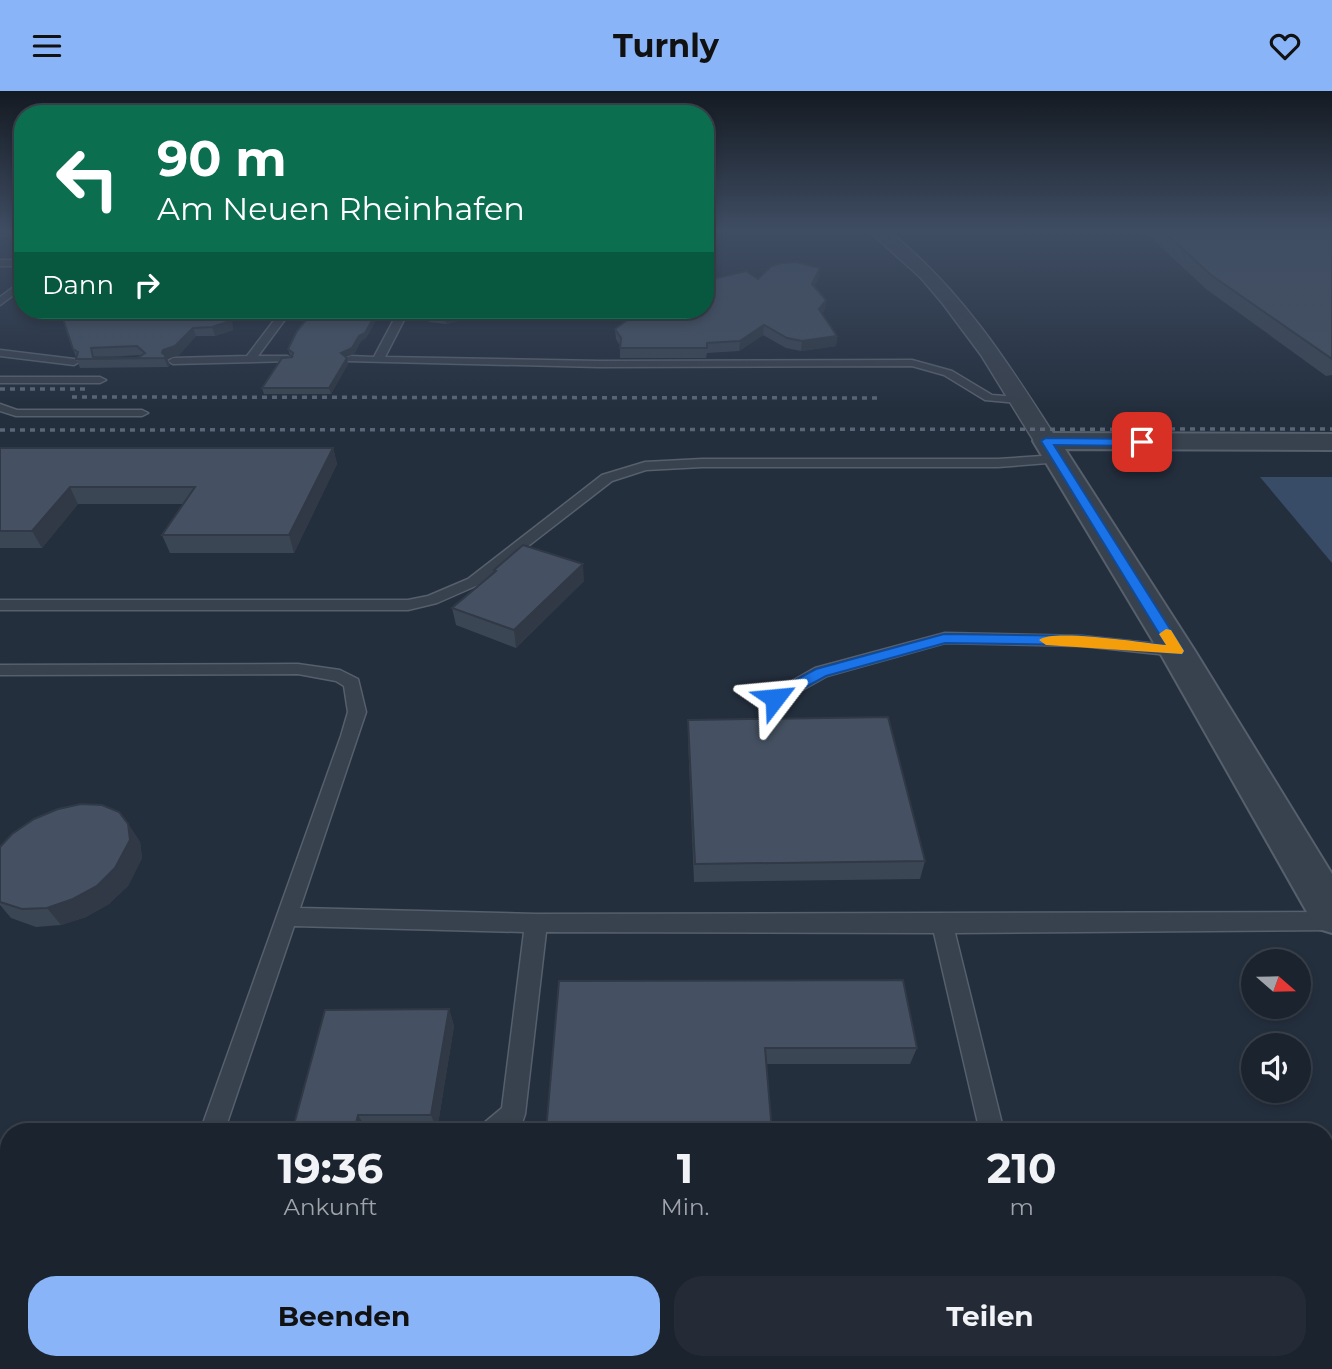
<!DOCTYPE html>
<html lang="de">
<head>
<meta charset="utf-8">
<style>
	body { margin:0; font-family:Montserrat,sans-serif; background:#242b36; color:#f1f3f6; height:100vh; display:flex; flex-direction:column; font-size:26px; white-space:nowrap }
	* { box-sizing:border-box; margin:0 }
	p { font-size:23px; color:#a0a4aa }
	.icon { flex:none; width:38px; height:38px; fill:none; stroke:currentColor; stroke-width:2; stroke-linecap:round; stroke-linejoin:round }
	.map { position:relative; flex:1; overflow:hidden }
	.drawer { position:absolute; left:0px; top:1032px; width:1334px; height:247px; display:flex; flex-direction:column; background:#1b232e; border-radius:28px 28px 0 0; box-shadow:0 4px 10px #0003,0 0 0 2px #39404a }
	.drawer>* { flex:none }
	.hud { position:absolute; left:14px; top:14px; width:700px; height:214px; border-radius:28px; box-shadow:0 4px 10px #0003,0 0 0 2px #39404a; background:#0b6e4f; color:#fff; overflow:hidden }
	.needle { width:46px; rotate:110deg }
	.fabs { position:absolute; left:1241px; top:858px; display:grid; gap:14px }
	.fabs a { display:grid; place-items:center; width:70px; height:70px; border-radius:50%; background:#1b232e; box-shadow:0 4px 10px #0003,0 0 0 2px #39404a; font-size:35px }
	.pin { position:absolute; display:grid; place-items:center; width:60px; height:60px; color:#fff; margin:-30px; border-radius:14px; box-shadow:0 4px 10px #0006 }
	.me { position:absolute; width:77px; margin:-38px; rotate:61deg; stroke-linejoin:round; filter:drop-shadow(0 0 5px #0008) }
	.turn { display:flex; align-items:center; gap:24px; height:147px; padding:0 28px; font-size:32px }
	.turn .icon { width:91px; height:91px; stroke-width:2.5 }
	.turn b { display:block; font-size:49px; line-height:60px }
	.then { display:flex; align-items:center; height:66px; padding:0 28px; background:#0003; gap:14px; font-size:26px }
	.eta { display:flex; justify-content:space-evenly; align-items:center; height:119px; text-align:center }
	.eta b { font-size:42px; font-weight:700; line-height:49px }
	.primary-button { display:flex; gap:14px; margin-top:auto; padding:14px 28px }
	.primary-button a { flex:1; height:80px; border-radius:28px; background:#8ab4f8; color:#111; font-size:28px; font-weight:700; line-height:80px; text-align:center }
	.primary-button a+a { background:#242b36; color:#f1f3f6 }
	header { display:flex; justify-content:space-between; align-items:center; height:91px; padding:0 28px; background:#8ab4f8; color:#111; font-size:32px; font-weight:700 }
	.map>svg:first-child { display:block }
	.water { fill:#394c67 }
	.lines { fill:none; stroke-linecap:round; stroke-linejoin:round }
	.service-casing { stroke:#565f6c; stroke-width:3 }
	.minor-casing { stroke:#565f6c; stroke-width:3 }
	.tertiary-casing { stroke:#565f6c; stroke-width:4 }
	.service { fill:#38414e; fill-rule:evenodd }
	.minor { fill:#38414e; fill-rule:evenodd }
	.tertiary { fill:#38414e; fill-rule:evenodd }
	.rail { stroke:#5a6575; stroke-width:3.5; stroke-dasharray:5 5; stroke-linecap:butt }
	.wall { fill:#3b4654; fill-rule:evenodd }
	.shaded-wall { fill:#303945 }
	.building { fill:#455162; stroke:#303945; stroke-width:2; fill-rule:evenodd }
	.route { fill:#1a73e8; stroke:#114b97; stroke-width:2 }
	.slow { fill:#f59e0b }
</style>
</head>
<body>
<header><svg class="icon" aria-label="menu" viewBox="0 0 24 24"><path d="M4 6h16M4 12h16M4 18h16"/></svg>Turnly<svg class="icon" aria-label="heart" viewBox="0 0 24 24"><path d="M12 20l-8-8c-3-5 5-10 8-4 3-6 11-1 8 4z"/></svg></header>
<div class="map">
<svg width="1332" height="1278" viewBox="0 0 1332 1278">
	<rect width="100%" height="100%" fill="#242f3e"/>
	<path class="water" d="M 1260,386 L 1332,386 L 1332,472 Z"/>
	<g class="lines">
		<defs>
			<path id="service" d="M 0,169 L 23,169 L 23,175 L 0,175 Z
				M 23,189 L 23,197 L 0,214 L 0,206 Z
				M 282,219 L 292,219 L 258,265 L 287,265 L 292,268 L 291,270 L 173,273 L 168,270 L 173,267 L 247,265 Z
				M 399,219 L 409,219 L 385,266 L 599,270 L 912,269 L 952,280 L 992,304 L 1019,306 L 1025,309 L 1019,312 L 985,309 L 944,284 L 912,275 L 599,276 L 346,270 L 345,268 L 350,265 L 374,266 Z
				M 0,259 L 74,268 L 79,271 L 74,274 L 0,265 Z
				M 0,286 L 100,286 L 106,289 L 100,292 L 0,292 Z
				M 0,313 L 17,319 L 142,319 L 148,322 L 142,325 L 16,325 L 0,320 Z
				M 1057,364 L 1063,368 L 1061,371 L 998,376 L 702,376 L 646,379 L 612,390 L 478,494 L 437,512 L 408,519 L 0,519 L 0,509 L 408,509 L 428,505 L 468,488 L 602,384 L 645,371 L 702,368 L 998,368 Z
				M 945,542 L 1082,545 L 1177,555 L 1185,560 L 1177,565 L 1082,555 L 945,552 L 827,585 L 781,611 L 775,613 L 767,607 L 769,603 L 815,577 Z
				M 298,573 L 340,579 L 358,588 L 366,621 L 300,817 L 536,823 L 1332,821 L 1332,839 L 955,842 L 1004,1041 L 980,1041 L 934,842 L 546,841 L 525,1023 L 522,1032 L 511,1041 L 481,1041 L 484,1032 L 502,1017 L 524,841 L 294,835 L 224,1041 L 200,1041 L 341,645 L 348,621 L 344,595 L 336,590 L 298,583 L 0,584 L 0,574 Z
				M 116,1270 L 145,1270 L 144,1278 L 114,1278 Z
				M 423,1270 L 453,1270 L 452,1278 L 422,1278 Z
				M 1032,1270 L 1061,1270 L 1063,1278 L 1033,1278 Z"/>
			<path id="minor" d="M 868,139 L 887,139 C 960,196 1009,273 1058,350 L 1055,355 L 1046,357 L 1037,355 L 981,264 L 943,213 L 921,187 Z"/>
			<path id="tertiary" d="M 1046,342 L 1332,343 L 1332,359 L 1065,358 L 1195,560 L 1332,783 L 1332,842 L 1316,837 L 1159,560 L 1033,350 L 1037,344 Z"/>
		</defs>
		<use href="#service" class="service-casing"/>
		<use href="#minor" class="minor-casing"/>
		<use href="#tertiary" class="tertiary-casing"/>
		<use href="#service" class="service"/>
		<use href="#minor" class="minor"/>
		<use href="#tertiary" class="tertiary"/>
		<path class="rail" d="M 0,298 L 85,298
			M 72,306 L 880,307
			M 0,339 L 1332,338"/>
	</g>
	<path class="wall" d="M 0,139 L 23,139 L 21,146 L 0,146 Z
		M 1143,139 L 1332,139 L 1332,284 L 1326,285 L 1206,198 Z
		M 820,177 L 819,186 L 814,196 L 826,209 L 825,218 L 822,223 L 837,245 L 836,255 L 801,260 L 786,257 L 763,244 L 739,260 L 707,262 L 706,267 L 620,267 L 620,255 L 616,248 L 615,238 L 627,229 L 620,219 L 705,219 L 758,188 Z
		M 314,219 L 382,219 L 366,247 L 361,250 L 354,263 L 345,266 L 348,273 L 331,303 L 264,303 L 262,297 L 292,265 L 290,264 L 288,258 Z
		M 420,219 L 468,219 L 458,230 L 446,233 L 429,231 Z
		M 242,220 L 232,231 L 233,239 L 215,245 L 196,245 L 179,264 L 167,268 L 170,274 L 168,276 L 80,277 L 73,258 ZM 141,264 L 137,267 L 105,266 Z
		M 0,357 L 333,357 L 337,373 L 294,462 L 170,462 L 162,444 L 183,413 L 78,413 L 42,457 L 0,457 Z
		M 494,479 L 584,490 L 516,557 L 456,534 L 452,517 L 494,481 Z
		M 688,629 L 925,770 L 920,788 L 694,791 L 688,647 Z
		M 128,733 L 140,751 L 142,767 L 128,795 L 109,813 L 86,826 L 61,834 L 36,836 L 11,827 L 0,814 L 0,756 Z
		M 559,890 L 917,957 L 910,973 L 767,973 Z
		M 449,918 L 454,935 L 437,1039 L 292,1041 Z
		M 887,1270 L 993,1270 L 995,1278 L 888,1277 Z"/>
	<path class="shaded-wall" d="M 18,139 L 23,139 L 23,144 L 21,146 Z
		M 820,177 L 819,186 L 811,203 L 812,193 Z
		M 826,209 L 825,218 L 818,228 L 819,218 Z
		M 233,219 L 242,219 L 232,231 L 233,239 L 215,245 L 212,236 Z
		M 378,219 L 382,219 L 366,247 L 361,250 L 354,263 L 342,267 L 341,262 Z
		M 457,219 L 468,219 L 458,230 L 446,233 L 444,222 Z
		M 764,234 L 763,244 L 739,260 L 740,250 Z
		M 193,237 L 196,245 L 179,264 L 167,268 L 170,274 L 168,276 L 162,262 L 163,259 Z
		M 837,245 L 836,255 L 801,260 L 802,250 Z
		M 347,267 L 348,273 L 331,303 L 329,297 Z
		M 333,357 L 337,373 L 294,462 L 289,444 Z
		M 70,396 L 78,413 L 42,457 L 32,440 Z
		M 583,473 L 584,490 L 516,557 L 514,539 Z
		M 128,733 L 140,751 L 142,767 L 128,795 L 109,813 L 86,826 L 61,834 L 47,817 Z
		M 449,918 L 454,935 L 437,1039 L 431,1024 Z
		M 358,1024 L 367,1040 L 366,1041 L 354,1041 Z
		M 302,1270 L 316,1270 L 314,1278 L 300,1278 Z"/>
	<path class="building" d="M 1162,139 L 1332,139 L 1332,268 L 1211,184 Z
		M 796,171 L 820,177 L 812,193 L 826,209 L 819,218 L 837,245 L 802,250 L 787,247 L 764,234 L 740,250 L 707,252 L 707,257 L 620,257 L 621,247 L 615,238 L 631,226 L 626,219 L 705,219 L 705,190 L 746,180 L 758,188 L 771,175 L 782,172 Z
		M 60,219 L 233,219 L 230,222 L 230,230 L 212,236 L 193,237 L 175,255 L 163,259 L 162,262 L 166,265 L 164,267 L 76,268 L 78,261 L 73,258 ZM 137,255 L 145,262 L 137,267 L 93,266 L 91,257 Z
		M 314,219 L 378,219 L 365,242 L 359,245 L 352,257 L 341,262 L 347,267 L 329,297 L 262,297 L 282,267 L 292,266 L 293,262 L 288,258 L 297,240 Z
		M 426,219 L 457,219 L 444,222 L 427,220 Z
		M 0,357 L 333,357 L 289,444 L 162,444 L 195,396 L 70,396 L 32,440 L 0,440 Z
		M 523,454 L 583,473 L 514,539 L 452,517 L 496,480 L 494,479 Z
		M 888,626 L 925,770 L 695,773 L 688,629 Z
		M 81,713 L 102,714 L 119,721 L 128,733 L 130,749 L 115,777 L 97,795 L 73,808 L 47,817 L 22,818 L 0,811 L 0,756 L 12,743 L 34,728 L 58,718 Z
		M 903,889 L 917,957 L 765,957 L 772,1041 L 546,1041 L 559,890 Z
		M 449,918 L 431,1024 L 358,1024 L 354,1041 L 292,1041 L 325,919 Z
		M 229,1270 L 302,1270 L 300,1278 L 227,1278 Z
		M 895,1270 L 993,1270 L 995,1278 L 627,1278 L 627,1275 L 896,1277 Z"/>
	<linearGradient id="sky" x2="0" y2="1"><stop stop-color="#141a22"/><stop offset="0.44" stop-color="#3f4d63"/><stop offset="1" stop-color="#3f4d63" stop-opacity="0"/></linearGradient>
	<rect width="1332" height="318" fill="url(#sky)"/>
	<path class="route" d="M 1046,347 L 1142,348 L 1148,351 L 1142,355 L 1054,354 L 1184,560 L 1182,563 L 1082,554 L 945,552 L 826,585 L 780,610 L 769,610 L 767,607 L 769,603 L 816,578 L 944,543 L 1082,545 L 1166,554 L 1041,350 Z"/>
	<path class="slow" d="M 1166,538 L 1171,539 L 1184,560 L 1182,563 L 1046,554 L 1039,549 C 1051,537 1145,552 1166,554 L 1159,543 Z"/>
</svg>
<div class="fabs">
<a><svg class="needle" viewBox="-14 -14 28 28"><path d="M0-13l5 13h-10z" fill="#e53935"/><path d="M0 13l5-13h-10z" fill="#a0a4aa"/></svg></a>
<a><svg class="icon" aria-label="sound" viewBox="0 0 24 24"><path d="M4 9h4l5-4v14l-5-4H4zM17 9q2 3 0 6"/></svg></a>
</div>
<div class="pin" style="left:1142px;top:351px;background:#d93025"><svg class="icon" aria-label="arrive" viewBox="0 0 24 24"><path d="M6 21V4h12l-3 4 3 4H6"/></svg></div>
<svg class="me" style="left:775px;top:607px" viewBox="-20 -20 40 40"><path d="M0-17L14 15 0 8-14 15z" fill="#1a73e8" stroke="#fff" stroke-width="4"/></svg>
<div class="hud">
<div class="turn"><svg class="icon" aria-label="left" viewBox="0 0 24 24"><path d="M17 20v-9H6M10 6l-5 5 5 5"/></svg><div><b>90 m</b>Am Neuen Rheinhafen</div></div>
<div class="then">Dann<svg class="icon" aria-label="right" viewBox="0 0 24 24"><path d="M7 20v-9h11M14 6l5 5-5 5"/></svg></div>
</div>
<section class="drawer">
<div class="eta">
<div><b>19:36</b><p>Ankunft</p></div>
<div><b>1</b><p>Min.</p></div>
<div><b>210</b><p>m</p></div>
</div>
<div class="primary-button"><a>Beenden</a><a>Teilen</a></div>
</section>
</div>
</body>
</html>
